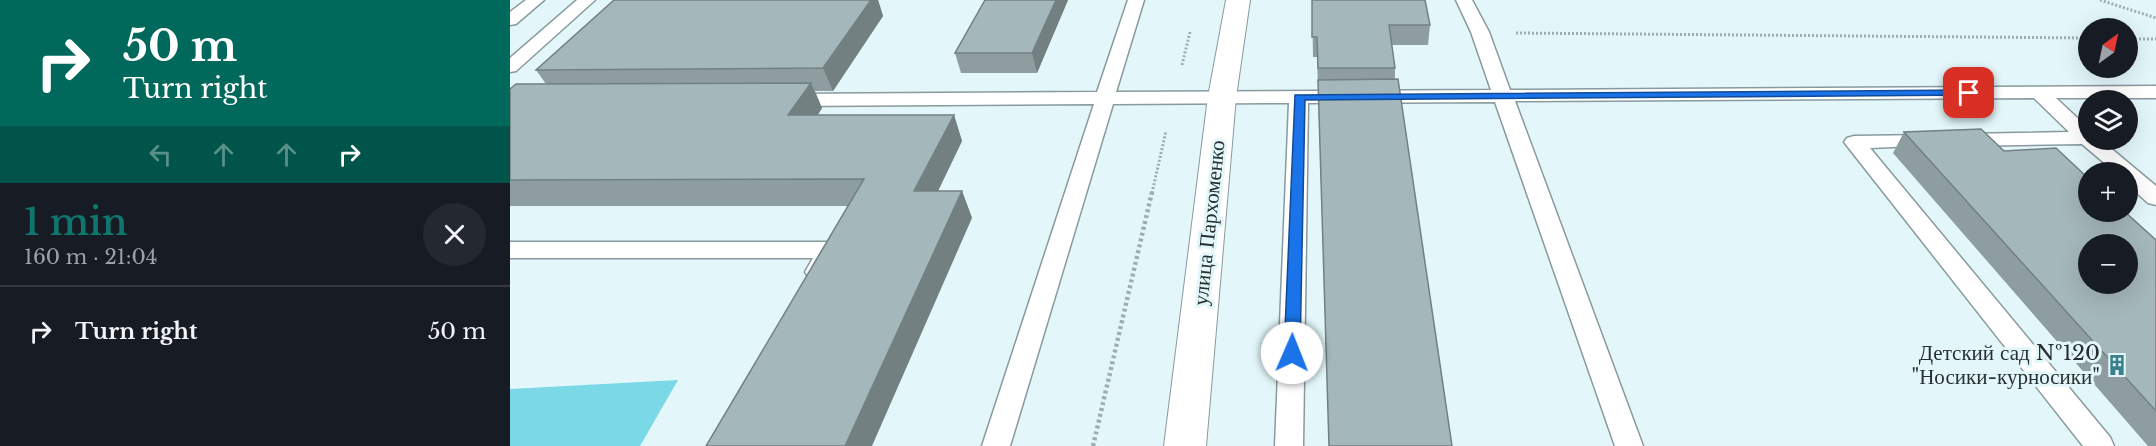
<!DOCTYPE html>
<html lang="en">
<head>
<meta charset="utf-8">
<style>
	body { margin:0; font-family:"Libre Baskerville",serif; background:#242831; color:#f1f3f6; height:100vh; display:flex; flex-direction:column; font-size:22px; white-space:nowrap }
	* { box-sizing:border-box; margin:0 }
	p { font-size:20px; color:#9ea1a6 }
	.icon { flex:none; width:33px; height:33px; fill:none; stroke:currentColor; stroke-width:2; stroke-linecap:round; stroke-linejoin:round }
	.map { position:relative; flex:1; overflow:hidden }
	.side { display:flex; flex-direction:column; background:#171b24; width:510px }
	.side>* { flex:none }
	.guide { background:#00695c; color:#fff; overflow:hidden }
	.needle { width:39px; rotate:33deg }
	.controls { position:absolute; left:1568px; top:18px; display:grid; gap:12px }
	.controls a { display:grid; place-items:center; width:60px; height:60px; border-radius:50%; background:#171b24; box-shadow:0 6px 24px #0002; font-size:30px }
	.pin { position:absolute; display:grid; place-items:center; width:51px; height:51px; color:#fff; margin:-26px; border-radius:12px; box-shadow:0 3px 9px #0006 }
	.me { position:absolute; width:66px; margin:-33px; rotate:1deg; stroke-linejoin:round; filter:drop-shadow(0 0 4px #0008) }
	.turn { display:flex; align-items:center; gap:21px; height:126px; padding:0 24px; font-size:27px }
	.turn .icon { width:78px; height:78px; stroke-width:2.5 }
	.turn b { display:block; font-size:42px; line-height:51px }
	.lanes { display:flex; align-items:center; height:57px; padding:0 24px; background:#0003; justify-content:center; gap:30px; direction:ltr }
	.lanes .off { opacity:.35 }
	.round { display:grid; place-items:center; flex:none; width:63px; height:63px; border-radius:32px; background:#242831 }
	.head { display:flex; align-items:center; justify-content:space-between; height:102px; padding:0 24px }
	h1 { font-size:36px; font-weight:600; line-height:45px; color:#0f766e }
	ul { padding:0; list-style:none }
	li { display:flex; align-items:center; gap:18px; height:90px; padding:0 24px; border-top:2px solid #363941 }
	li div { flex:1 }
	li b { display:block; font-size:22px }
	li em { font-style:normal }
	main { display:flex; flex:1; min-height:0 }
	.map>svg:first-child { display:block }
	.green { fill:#7bd8e6 }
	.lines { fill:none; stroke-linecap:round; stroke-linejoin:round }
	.lane-casing { stroke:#889a9e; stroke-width:3 }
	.secondary-casing { stroke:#889a9e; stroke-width:2 }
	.path-far1 { stroke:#9eaeb0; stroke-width:3; stroke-dasharray:2 2; stroke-linecap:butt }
	.path { stroke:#9eaeb0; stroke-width:4.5; stroke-dasharray:3 3; stroke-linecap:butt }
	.lane { fill:#fff; fill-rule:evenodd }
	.secondary { fill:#fff; fill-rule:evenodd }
	.wall { fill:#8d9da0 }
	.shaded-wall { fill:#738082 }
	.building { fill:#a4b7ba; stroke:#738082; stroke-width:1.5; fill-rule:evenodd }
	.route { fill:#1a73e8; stroke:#114b97; stroke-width:1.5 }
	.labels { text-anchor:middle; stroke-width:6; stroke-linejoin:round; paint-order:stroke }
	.street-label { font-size:21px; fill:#272f30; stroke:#e3f7fa }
	.poi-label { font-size:21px; fill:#272f30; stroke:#e3f7fa; text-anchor:end }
</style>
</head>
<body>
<main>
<section class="side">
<div class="guide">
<div class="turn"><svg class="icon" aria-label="right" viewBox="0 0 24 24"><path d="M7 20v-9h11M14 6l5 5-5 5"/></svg><div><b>50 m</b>Turn right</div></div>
<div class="lanes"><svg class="icon off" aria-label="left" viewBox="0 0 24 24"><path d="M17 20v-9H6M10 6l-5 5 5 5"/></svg><svg class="icon off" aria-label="ahead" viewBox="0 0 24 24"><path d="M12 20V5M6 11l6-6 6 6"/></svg><svg class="icon off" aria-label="ahead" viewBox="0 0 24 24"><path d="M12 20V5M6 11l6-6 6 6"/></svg><svg class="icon" aria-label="right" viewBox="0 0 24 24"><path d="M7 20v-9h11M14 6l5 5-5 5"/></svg></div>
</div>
<div class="head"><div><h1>1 min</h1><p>160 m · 21:04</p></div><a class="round"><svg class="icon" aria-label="close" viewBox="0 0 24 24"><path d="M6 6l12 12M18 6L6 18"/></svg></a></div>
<ul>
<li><svg class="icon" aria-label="right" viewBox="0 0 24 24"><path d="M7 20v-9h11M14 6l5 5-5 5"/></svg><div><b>Turn right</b></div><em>50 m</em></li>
</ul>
</section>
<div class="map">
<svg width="1646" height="446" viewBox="0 0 1646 446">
	<rect width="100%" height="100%" fill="#e3f7fa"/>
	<path class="green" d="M 168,380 L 130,446 L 0,446 L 0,389 Z"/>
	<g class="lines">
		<defs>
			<path id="lane" d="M 16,0 L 34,0 L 6,24 L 0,25 L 0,12 Z
				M 67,0 L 85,0 L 6,71 L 0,72 L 0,58 Z
				M 618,0 L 634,0 L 606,92 L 981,90 L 961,32 L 946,0 L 962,0 L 979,32 L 1000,90 L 1646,86 L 1646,98 L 1546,98 L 1578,128 L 1578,140 L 1591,140 L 1646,186 L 1646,205 L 1638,203 L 1617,184 L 1617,172 L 1605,172 L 1572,144 L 1452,146 L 1445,144 L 1442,140 L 1445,136 L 1452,134 L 1559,132 L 1524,98 L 1005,101 L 1133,446 L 1105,446 L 985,102 L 798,103 L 793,446 L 765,446 L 779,103 L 603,104 L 500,446 L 472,446 L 584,104 L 280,106 L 270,100 L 280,94 L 587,92 Z
				M 1419,135 L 1426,137 L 1429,141 L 1426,145 L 1360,148 L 1600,437 L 1604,446 L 1573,446 L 1334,142 L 1337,138 L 1344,136 Z
				M 0,242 L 319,242 L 327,244 L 331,250 L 315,278 L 307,280 L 299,278 L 295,272 L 303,258 L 0,258 Z"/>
			<path id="secondary" d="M 716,0 L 740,0 L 726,97 L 696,446 L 654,446 L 698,97 Z"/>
		</defs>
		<use href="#lane" class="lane-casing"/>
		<use href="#secondary" class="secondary-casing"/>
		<path class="path-far1" d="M 1590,0 L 1646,18
			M 1006,33 L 1578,38
			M 1617,39 L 1646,39
			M 672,65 L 680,32
			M 642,193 L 656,131"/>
		<path class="path" d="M 583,446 L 642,192"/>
		<use href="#lane" class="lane"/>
		<use href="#secondary" class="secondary"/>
	</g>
	<path class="wall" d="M 104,0 L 368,0 L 373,16 L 323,91 L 305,91 L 312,108 L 308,115 L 444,115 L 452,141 L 428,191 L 452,191 L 462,218 L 339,206 L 0,206 L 0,89 L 36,84 L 26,70 Z
		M 475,0 L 558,0 L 527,73 L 451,73 L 445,53 Z
		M 802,0 L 920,25 L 918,45 L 882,45 L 885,68 L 885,79 L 942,446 L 819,446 L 807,57 L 803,57 Z
		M 1394,132 L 1494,151 L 1646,240 L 1646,446 L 1638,446 L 1383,153 Z"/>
	<path class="shaded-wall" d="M 361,0 L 368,0 L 373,16 L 323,91 L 313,68 Z
		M 546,0 L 558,0 L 527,73 L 522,53 Z
		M 301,83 L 312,108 L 291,140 L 278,115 Z
		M 444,115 L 452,141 L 415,218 L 404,191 Z
		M 452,191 L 462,218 L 362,446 L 335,446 Z"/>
	<path class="building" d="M 104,0 L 361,0 L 313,68 L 26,70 Z
		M 475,0 L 546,0 L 522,53 L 445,53 Z
		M 802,0 L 915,0 L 920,25 L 879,25 L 885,68 L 808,68 L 807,37 L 802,37 Z
		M 888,79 L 942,446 L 819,446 L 808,80 Z
		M 301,83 L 278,115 L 444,115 L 404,191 L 452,191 L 335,446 L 196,446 L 354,179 L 0,180 L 0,89 L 6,84 Z
		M 1471,129 L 1494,151 L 1546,148 L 1578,178 L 1578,212 L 1615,212 L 1646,240 L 1646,411 L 1394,132 ZM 1578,244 L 1617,244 L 1617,284 L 1578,284 Z"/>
	<path class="route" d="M 1459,90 L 1463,91 L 1463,95 L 795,100 L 790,353 L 782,359 L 774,353 L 785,95 Z"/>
	<defs>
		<symbol id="building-bare" viewBox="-9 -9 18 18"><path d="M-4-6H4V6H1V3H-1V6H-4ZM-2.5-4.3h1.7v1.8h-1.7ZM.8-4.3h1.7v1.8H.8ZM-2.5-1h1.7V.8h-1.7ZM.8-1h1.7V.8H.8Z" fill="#3b818c" stroke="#e3f7fa" stroke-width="2.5" paint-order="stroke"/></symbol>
	</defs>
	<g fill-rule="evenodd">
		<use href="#building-bare" x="1592" y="350" width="30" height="30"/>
	</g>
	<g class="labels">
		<g class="street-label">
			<text transform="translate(699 223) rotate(-84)" y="7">улица Пархоменко</text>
		</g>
		<g class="poi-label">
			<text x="1590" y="360">Детский сад №120<tspan x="1590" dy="24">"Носики-курносики"</tspan></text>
		</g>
	</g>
</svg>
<div class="controls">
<a><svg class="needle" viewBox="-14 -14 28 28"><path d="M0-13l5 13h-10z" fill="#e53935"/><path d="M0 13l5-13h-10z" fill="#9ea1a6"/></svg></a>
<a><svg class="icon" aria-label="layers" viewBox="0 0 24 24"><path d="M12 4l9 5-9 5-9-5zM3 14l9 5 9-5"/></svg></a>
<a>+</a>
<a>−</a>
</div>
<div class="pin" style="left:1459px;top:93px;background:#d93025"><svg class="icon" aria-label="arrive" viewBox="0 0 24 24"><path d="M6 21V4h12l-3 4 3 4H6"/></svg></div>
<svg class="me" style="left:782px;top:353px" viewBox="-20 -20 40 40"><circle r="19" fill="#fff"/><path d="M0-13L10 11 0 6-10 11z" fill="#1a73e8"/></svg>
</div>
</main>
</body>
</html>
